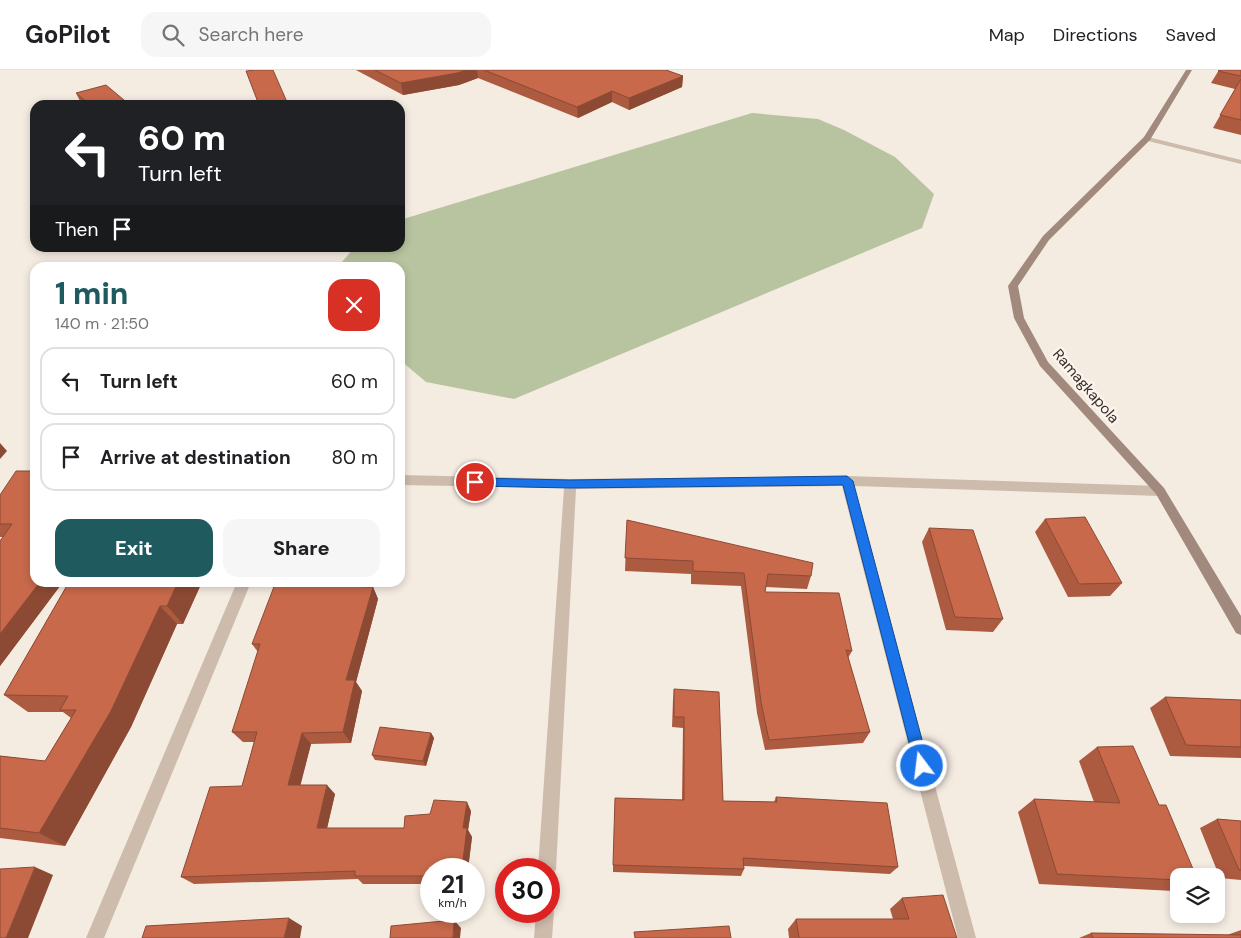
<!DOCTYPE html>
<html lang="en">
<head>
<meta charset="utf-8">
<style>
	body { margin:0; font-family:"DM Sans",sans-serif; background:#f6f6f6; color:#202124; height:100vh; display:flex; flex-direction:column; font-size:19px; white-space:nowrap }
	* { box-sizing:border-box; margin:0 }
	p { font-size:16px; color:#757577 }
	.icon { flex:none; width:28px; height:28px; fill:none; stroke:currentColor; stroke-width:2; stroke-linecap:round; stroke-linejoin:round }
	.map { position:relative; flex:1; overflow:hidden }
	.panel { position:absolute; left:30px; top:192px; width:375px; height:325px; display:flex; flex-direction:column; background:#fff; border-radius:15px; box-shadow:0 2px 8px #0003 }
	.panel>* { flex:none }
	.banner { position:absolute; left:30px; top:30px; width:375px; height:152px; border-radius:15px; box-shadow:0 2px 8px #0003; background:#202124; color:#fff; overflow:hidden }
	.tools { position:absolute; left:1170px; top:798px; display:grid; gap:10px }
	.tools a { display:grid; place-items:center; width:55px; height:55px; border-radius:10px; background:#fff; box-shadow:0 2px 8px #0003; font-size:25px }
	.speed { position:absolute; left:420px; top:788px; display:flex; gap:10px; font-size:25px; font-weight:700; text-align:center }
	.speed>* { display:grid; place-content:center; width:65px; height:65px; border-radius:50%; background:#fff; box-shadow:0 2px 8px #0003; line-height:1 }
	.speed small { font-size:12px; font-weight:400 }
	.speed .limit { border:8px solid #d22; background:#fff; color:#111 }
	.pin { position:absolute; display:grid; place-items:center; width:42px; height:42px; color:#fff; margin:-21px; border:2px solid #fff; border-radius:50%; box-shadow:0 1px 5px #0007 }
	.me { position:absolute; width:55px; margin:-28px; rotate:345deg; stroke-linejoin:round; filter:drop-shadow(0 0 4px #0008) }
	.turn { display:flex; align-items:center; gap:18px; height:105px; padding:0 25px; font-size:22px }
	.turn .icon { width:65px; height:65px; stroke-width:2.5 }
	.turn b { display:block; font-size:35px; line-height:42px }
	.then { display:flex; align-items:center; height:48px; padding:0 25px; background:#0003; gap:10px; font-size:19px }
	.round { display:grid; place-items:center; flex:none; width:52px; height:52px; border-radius:15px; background:#f6f6f6 }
	.head { display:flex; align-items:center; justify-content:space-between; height:85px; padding:0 25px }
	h1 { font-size:30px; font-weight:800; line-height:38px; color:#1f5a5e }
	.cta { display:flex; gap:10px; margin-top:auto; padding:10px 25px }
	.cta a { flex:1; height:58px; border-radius:15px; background:#1f5a5e; color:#fff; font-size:20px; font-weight:800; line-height:58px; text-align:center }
	.cta a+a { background:#f6f6f6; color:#202124 }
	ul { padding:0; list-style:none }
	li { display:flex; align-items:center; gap:15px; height:68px; margin:0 10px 8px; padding:0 15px; border:2px solid #e0e0e0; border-radius:15px }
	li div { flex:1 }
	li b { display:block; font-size:19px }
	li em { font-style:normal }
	header { display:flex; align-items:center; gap:30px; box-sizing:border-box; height:70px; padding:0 25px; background:#fff; border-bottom:1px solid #e0e0e0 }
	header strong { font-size:24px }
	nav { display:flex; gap:28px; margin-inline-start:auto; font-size:18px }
	.search { width:350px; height:45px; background:#f6f6f6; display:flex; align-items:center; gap:12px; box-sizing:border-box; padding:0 18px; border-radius:15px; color:#757577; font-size:19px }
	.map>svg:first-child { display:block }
	.green { fill:#b8c4a0 }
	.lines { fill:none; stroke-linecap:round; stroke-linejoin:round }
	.street { fill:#cdbbac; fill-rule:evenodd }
	.secondary { fill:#a18a7d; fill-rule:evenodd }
	.wall { fill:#ac5a40 }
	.shaded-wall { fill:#8c4a34 }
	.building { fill:#c8694b; stroke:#8c4a34 }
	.route { fill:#1a73e8; stroke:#114b97 }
	.labels { text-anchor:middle; stroke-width:5; stroke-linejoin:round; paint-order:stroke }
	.street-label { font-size:15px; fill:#3b302b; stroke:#fbf5ee }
</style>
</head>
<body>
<header>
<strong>GoPilot</strong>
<div class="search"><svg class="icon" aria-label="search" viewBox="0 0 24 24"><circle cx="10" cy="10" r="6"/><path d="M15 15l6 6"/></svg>Search here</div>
<nav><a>Map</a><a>Directions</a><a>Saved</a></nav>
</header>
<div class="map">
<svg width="1241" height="868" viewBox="0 0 1241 868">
	<rect width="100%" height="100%" fill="#f4ebe1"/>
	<path class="green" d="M 752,43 L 818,49 L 844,60 L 895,87 L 934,124 L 922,158 L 514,329 L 426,312 L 400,290 L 400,198 L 342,197 L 341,193 L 354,178 L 400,178 L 400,150 Z"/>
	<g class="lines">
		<path class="street" d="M 1144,66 L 1241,90 L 1241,94 L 1144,70 Z
			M 400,405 L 570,409 L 847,406 L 1160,416 L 1166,421 L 1160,426 L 854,416 L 976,868 L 958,868 L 842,416 L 576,419 L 556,799 L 553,805 L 549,807 L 549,799 L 538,799 L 564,418 L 400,415 Z
			M 237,512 L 251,512 L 104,868 L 86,868 Z
			M 549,833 L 554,841 L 552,868 L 534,868 L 536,841 L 549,841 Z"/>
		<path class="secondary" d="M 1186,0 L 1192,0 L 1150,70 L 1049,170 L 1018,216 L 1024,248 L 1048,292 L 1164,418 L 1241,546 L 1241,565 L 1236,563 L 1156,424 L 1040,296 L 1014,248 L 1008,216 L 1043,166 L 1144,67 Z"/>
	</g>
	<path class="wall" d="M 356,0 L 666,0 L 683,6 L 682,17 L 629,40 L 612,32 L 578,48 L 478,8 L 459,15 L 403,25 Z
		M 1219,0 L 1241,0 L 1241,65 L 1213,58 L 1235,19 L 1211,13 Z
		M 76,23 L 130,35 L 82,35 Z
		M 0,425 L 35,512 L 63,512 L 0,596 L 0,471 L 3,467 L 0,467 Z
		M 1045,449 L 1122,513 L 1110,526 L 1068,527 L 1035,462 Z
		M 627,450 L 811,506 L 807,519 L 766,517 L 765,522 L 852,581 L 848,588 L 870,662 L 863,673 L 765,680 L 757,643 L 741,516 L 691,514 L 691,504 L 625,501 Z
		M 929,458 L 1003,549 L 993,562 L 946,560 L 922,472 Z
		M 69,512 L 202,512 L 183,554 L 177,554 L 131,657 L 65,776 L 0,768 L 0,686 L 45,691 L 71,648 L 63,642 L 28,642 L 4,625 Z
		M 373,517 L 378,529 L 356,612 L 362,621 L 351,673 L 311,674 L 300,715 L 335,724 L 327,758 L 404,758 L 430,744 L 471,741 L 468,760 L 472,767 L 468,799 L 431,799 L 431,814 L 363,814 L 358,809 L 194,814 L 181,807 L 242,716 L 254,672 L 243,672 L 232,662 L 258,582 L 252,574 Z
		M 674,619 L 723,731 L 774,732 L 776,727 L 898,797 L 890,804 L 744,796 L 744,799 L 741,806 L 613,802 L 613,795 L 682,730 L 683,658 L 672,657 L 673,630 Z
		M 1165,627 L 1241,630 L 1241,688 L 1170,686 L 1150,638 Z
		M 431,663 L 434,668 L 426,696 L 375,690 L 372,685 Z
		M 1097,677 L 1159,735 L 1179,806 L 1179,819 L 1174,821 L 1039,814 L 1018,742 L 1034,729 L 1094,732 L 1079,691 Z
		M 1217,749 L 1241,751 L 1241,810 L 1220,808 L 1200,758 Z
		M 902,828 L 957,868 L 789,868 L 788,859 L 796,849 L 893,849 L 890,839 Z
		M 1241,860 L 1241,868 L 1079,868 L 1091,863 L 1227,865 Z"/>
	<path class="shaded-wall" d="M 467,0 L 477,0 L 478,8 L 459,15 L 403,25 L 401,13 Z
		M 683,6 L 682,17 L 629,40 L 629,28 Z
		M 612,21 L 612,32 L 578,48 L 577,37 Z
		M 287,32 L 288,35 L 269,35 Z
		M 0,373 L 7,381 L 0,389 Z
		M 40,512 L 63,512 L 0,596 L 0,564 Z
		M 178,512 L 202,512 L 183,554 L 167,536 Z
		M 373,517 L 378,529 L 356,612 L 362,621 L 351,673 L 343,662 L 346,610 Z
		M 160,536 L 177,554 L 131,657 L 65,776 L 39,763 Z
		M 302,663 L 311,674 L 298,725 L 288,715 Z
		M 431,663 L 434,668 L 426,696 L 423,691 Z
		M 327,715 L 335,724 L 325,767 L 317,758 Z
		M 467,732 L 471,741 L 468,760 L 472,767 L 468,799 L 462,799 L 463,758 Z
		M 35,797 L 53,805 L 28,868 L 6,868 Z
		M 289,848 L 302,856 L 300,868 L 284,868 Z
		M 454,850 L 461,858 L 460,868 L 453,868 Z"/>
	<path class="building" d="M 256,0 L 273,0 L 287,32 L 269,35 L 259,35 L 246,1 Z
		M 375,0 L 467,0 L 457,3 L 401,13 Z
		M 484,0 L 666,0 L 683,6 L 629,28 L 612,21 L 577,37 Z
		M 1219,0 L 1241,0 L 1241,6 L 1218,1 Z
		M 1241,9 L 1241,50 L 1220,45 Z
		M 106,15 L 130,35 L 90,35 L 76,23 Z
		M 16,401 L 35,401 L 35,512 L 40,512 L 0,564 L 0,471 L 12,454 L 0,454 L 0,425 Z
		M 1085,447 L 1122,513 L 1079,514 L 1045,449 Z
		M 627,450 L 813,493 L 811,506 L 768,504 L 765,522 L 839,523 L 852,581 L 846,580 L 870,662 L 769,670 L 761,632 L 744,503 L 693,501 L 693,491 L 625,488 Z
		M 929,458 L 973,460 L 1003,549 L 955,547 Z
		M 69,512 L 178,512 L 167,536 L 160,536 L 111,641 L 39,763 L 0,758 L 0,686 L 45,691 L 76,640 L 60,640 L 68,626 L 4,625 Z
		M 275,514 L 373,517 L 346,610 L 355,610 L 343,662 L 302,663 L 288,715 L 327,715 L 317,758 L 404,758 L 405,746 L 430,744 L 434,730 L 467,732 L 463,758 L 467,758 L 462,799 L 431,799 L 431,806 L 355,806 L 355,801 L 181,807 L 210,717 L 242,716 L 257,662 L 232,662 L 260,574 L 252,574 Z
		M 674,619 L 719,622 L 723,731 L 777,732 L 776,727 L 887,733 L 898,797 L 743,788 L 744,799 L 613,795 L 615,728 L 684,730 L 684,647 L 674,647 Z
		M 1165,627 L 1241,630 L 1241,677 L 1186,675 Z
		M 380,657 L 431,663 L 423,691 L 372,685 Z
		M 1133,676 L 1159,735 L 1166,735 L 1196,806 L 1179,806 L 1179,810 L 1057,804 L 1034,729 L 1120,733 L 1097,677 Z
		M 1217,749 L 1241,751 L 1241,800 L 1239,800 Z
		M 35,797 L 6,868 L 0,868 L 0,799 Z
		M 943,825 L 957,868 L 799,868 L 796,849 L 909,849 L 902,828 Z
		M 289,848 L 284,868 L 142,868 L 146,856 Z
		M 454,850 L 453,868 L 390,868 L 391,856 Z
		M 729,856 L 731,868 L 635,868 L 634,862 Z
		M 1091,863 L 1241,865 L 1241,868 L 1093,868 Z"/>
	<path class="route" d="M 847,406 L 853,411 L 929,696 L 927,702 L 922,704 L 917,702 L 915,696 L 843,415 L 570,418 L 475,416 L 470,412 L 475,408 L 570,410 Z"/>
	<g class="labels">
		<g class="street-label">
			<text transform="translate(1086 316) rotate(49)" y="5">Ramagkapola</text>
		</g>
	</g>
</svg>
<div class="tools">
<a><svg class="icon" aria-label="layers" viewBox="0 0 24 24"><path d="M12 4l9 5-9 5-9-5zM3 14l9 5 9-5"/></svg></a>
</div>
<div class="speed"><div>21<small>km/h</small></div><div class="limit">30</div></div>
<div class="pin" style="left:475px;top:412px;background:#d93025"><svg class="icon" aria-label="arrive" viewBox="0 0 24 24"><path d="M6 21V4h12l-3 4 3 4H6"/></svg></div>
<svg class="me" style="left:922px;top:696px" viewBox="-20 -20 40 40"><circle r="17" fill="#1a73e8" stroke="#fff" stroke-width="3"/><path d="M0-11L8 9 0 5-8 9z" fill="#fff"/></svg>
<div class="banner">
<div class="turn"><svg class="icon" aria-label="left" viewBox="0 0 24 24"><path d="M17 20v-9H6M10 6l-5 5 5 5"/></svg><div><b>60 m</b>Turn left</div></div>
<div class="then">Then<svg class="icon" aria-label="arrive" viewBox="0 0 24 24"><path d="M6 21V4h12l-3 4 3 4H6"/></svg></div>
</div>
<section class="panel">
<div class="head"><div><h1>1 min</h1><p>140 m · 21:50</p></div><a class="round" style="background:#d93025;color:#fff"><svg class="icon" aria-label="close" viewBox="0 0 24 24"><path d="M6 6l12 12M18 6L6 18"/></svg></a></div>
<ul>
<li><svg class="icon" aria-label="left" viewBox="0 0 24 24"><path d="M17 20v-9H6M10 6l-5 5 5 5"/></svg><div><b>Turn left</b></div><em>60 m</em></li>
<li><svg class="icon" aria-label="arrive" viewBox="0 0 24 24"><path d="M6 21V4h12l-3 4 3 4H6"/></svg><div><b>Arrive at destination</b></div><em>80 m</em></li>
</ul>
<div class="cta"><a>Exit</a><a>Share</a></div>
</section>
</div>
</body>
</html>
